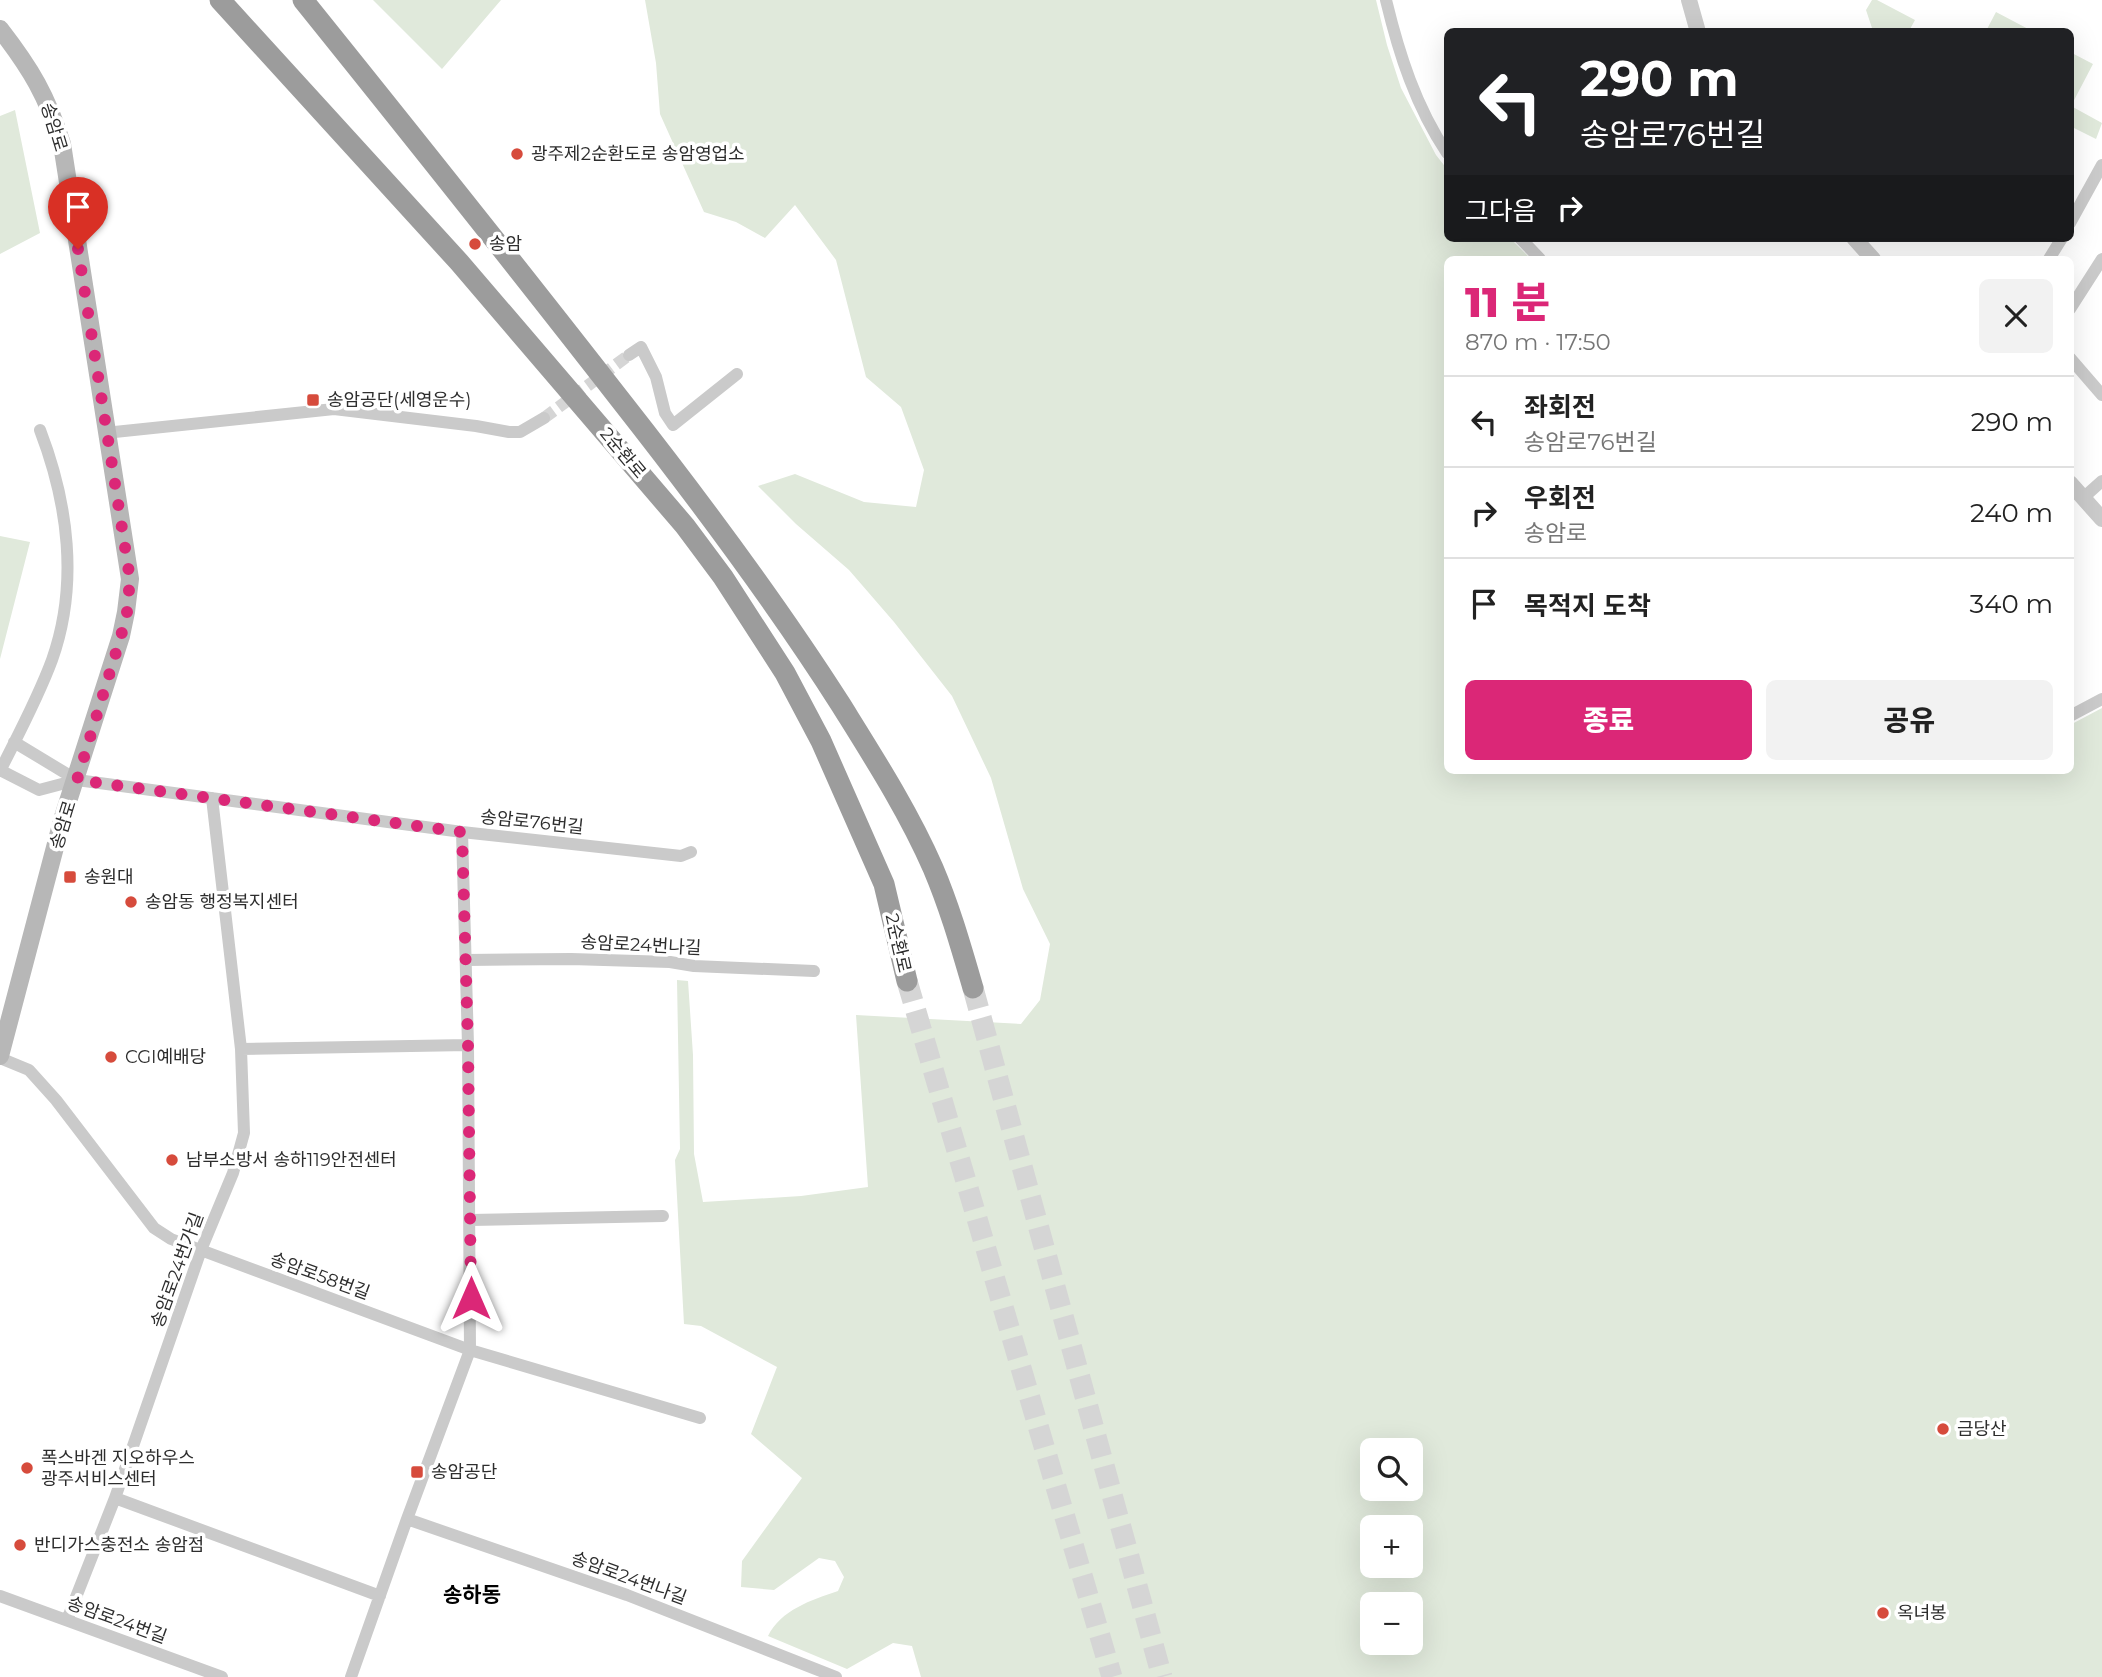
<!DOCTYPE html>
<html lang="ko">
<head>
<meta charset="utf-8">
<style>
	body { margin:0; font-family:Montserrat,"Noto Sans KR",sans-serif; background:#f2f2f2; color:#222; height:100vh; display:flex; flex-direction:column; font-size:26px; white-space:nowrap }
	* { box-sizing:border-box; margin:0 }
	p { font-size:23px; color:#767676 }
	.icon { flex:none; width:38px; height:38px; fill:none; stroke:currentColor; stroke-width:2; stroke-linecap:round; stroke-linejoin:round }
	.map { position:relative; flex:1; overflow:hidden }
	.details { position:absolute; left:1444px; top:256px; width:630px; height:518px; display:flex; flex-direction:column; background:#fff; border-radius:10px; box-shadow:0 7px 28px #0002 }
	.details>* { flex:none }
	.hud { position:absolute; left:1444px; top:28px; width:630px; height:214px; border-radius:10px; box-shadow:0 7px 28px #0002; background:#202124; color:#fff; overflow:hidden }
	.buttons { position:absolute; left:1360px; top:1438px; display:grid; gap:14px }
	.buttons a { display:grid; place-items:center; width:63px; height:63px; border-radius:10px; background:#fff; box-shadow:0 7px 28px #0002; font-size:35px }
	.pin { position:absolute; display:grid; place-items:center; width:60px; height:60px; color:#fff; margin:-72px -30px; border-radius:50% 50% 50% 0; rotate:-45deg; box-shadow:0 0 7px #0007 }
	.pin .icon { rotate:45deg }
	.me { position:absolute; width:77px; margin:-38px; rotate:0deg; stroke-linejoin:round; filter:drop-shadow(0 0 5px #0008) }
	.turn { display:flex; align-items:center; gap:24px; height:147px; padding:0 21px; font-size:32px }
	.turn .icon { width:91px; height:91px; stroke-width:2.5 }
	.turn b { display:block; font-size:49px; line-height:60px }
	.then { display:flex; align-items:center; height:66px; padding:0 21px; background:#0003; gap:14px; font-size:26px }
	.round { display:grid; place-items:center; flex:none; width:74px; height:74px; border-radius:10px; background:#f2f2f2 }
	.headline { display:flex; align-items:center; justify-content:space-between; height:119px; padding:0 21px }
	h1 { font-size:42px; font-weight:800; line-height:52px; color:#db2777 }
	.cta { display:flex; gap:14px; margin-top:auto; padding:14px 21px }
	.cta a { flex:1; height:80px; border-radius:10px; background:#db2777; color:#fff; font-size:28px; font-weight:800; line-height:80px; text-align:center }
	.cta a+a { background:#f2f2f2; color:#222 }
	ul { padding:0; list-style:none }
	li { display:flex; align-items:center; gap:21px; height:91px; padding:0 21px; border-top:2px solid #e0e0e0 }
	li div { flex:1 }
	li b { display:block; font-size:26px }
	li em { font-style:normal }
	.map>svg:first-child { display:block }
	.green { fill:#e0e9db; fill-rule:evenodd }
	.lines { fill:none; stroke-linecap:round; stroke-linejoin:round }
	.minor-tunnel { stroke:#d5d5d5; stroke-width:12; stroke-dasharray:12 6; stroke-linecap:butt }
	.trunk-tunnel { stroke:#d5d5d5; stroke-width:21; stroke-dasharray:21 10; stroke-linecap:butt }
	.minor { stroke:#cacaca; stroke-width:12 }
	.tertiary { stroke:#cacaca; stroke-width:16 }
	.secondary { stroke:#b7b7b7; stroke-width:18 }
	.trunk { stroke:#9c9c9c; stroke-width:21 }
	.route { stroke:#db2777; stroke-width:12; stroke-dasharray:0 21.6 }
	.poi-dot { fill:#d64b3c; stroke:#fff; stroke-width:2.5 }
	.labels { text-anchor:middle; stroke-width:7; stroke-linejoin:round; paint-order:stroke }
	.street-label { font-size:18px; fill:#2d2d2d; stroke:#fff }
	.poi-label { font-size:18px; fill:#2d2d2d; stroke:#fff; text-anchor:start }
	.quarter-label { font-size:21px; font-weight:bold; fill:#000; stroke:#fff }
</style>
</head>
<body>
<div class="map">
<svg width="2102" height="1677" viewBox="0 0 2102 1677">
	<rect width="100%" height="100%" fill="#fff"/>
	<path class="green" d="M 373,0 L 501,0 L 442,69 Z
		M 645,0 L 1376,0 L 1387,45 L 1401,88 L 1436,155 L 1447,169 L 1447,238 L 1510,238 L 1531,259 L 1447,259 L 1447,770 L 2070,770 L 2070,725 L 2102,708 L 2102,1677 L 921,1677 L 912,1646 L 893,1643 L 847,1669 L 768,1636 C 781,1610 811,1600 838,1591 L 844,1577 L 835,1561 L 819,1558 L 774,1590 L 741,1587 L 742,1561 L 802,1478 L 751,1434 L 777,1367 L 701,1326 L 684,1324 L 675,1160 L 680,1149 L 677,980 L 688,981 L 693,1055 L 694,1154 L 703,1202 L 801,1196 L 868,1187 L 856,1015 L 1021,1024 L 1040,1000 L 1050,944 L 1023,889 L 991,778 L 952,696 L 894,622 L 849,570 L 796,524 L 758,486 L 795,474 L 864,502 L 916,507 L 924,470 L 901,407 L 866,377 L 836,260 L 795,205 L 765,238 L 736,222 L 704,212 L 660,114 L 656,63 ZM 1372,1451 L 1410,1451 L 1410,1489 L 1372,1489 ZM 1372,1528 L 1410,1528 L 1410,1566 L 1372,1566 ZM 1372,1605 L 1410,1605 L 1410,1643 L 1372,1643 Z
		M 1872,0 L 1877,0 L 1915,20 L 1909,31 L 1873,31 L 1866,10 Z
		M 1996,12 L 2032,31 L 1986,31 Z
		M 2070,52 L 2093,64 L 2071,106 L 2102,123 L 2096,139 L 2070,126 Z
		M 15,110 L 40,233 L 0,254 L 0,116 Z
		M 0,536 L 30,542 L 0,659 Z"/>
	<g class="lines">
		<path class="minor-tunnel" d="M 544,418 L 629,355"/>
		<path class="trunk-tunnel" d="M 907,981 L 1112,1677
			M 973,988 L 1162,1677"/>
		<path class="minor" d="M 1386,0 C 1399,54 1416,107 1447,153
			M 2070,223 L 2102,165
			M 1520,238 L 1540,259
			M 2049,259 L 2062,238
			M 2070,309 L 2102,259
			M 629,355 L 641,347 L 656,377 L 665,413 L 673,425 L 737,374
			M 2070,358 L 2102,395
			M 105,433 L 334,409 L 476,426 L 509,432 L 520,432 L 544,418
			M 2083,498 L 2102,481
			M 2070,716 L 2102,699
			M 14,742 L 77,780
			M 0,770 L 39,790 L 77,780 L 462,832 L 681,856 L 691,852
			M 0,771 C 18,735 38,698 52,660 C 79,584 68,503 40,430
			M 466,960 L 571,959 L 670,962 L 694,966 L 814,971
			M 241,1049 L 468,1045
			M 0,1058 L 29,1070 L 56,1100 L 154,1228 L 171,1239 L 470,1350 L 700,1418
			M 471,1220 L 663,1216
			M 115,1498 L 380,1596
			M 407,1519 L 627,1595 L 836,1677
			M 0,1596 L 222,1677
			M 67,1620 L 115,1498 L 201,1250 L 233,1173 L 244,1133 L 241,1049 L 212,798
			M 351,1677 L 407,1519 L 470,1350 L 468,1045 L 462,832"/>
		<path class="tertiary" d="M 1689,0 L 1698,32
			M 1854,238 L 1873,259
			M 2070,483 L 2102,519"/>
		<path class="secondary" d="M 0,29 C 31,69 47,96 62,144 L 130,579 L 126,612 L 121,636 L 63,817 L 0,1056"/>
		<path class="trunk" d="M 220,0 L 459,262 L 685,526 L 723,577 L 785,673 L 821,741 L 884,884 L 907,981
			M 303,0 C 410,133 517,267 622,402 C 699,500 774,600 841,705 C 874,758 908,811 933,868 C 950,908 961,947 973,988"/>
	</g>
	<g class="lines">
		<path class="route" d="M 78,249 L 130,579 L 127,612 L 121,636 L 77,780 L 462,832 L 468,1045 L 471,1298"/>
	</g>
	<g class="poi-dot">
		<circle cx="517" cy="154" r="7"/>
		<circle cx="475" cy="244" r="7"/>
		<rect x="306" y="393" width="14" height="14" rx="3.5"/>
		<rect x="63" y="870" width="14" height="14" rx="3.5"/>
		<circle cx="131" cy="902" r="7"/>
		<circle cx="111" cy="1057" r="7"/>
		<circle cx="172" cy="1160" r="7"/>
		<circle cx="1943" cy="1429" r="7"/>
		<circle cx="27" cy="1468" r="7"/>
		<rect x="410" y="1465" width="14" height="14" rx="3.5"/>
		<circle cx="20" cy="1545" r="7"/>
		<circle cx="1883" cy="1613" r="7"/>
	</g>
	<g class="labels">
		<g class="street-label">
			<text transform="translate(54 127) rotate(73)" y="6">송암로</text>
			<text transform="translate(623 453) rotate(50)" y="6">2순환로</text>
			<text transform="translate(532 822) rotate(6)" y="6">송암로76번길</text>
			<text transform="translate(63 825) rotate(-73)" y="6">송암로</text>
			<text transform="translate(898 943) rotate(77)" y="6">2순환로</text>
			<text transform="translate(641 945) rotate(3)" y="6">송암로24번나길</text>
			<text transform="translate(177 1270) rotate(-70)" y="6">송암로24번가길</text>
			<text transform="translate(320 1276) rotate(20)" y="6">송암로58번길</text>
			<text transform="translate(629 1578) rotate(20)" y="6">송암로24번나길</text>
			<text transform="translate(117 1620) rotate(20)" y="6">송암로24번길</text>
		</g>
		<g class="poi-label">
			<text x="531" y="160">광주제2순환도로 송암영업소</text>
			<text x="489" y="250">송암</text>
			<text x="327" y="406">송암공단(세영운수)</text>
			<text x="84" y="883">송원대</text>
			<text x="145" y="908">송암동 행정복지센터</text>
			<text x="125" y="1063">CGI예배당</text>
			<text x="186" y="1166">남부소방서 송하119안전센터</text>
			<text x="1957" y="1435">금당산</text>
			<text x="41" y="1464">폭스바겐 지오하우스<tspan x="41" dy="21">광주서비스센터</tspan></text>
			<text x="431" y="1478">송암공단</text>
			<text x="34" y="1551">반디가스충전소 송암점</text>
			<text x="1897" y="1619">옥녀봉</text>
		</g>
		<g class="quarter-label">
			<text x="472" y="1602">송하동</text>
		</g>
	</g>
</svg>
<div class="buttons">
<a><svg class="icon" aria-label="search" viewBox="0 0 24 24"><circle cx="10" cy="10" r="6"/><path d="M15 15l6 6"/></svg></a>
<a>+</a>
<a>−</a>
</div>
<div class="pin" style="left:78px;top:249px;background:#d93025"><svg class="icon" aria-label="arrive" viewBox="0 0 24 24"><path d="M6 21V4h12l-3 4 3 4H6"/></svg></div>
<svg class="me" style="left:471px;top:1298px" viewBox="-20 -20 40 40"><path d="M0-17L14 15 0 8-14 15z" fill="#db2777" stroke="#fff" stroke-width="4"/></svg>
<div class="hud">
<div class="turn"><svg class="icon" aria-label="left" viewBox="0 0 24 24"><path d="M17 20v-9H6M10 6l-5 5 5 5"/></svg><div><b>290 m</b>송암로76번길</div></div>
<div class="then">그다음<svg class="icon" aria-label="right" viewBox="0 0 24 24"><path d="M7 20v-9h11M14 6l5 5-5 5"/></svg></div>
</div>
<section class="details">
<div class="headline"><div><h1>11 분</h1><p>870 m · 17:50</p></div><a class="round"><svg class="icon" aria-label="close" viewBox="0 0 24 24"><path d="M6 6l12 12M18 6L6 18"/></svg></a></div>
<ul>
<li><svg class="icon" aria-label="left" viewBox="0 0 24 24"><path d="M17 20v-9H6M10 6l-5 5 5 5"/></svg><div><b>좌회전</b><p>송암로76번길</p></div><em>290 m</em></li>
<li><svg class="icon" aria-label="right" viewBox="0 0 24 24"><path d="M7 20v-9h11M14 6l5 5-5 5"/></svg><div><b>우회전</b><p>송암로</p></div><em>240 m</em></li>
<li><svg class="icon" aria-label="arrive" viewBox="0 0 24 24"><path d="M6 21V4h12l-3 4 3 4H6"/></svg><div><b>목적지 도착</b></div><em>340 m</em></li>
</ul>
<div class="cta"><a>종료</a><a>공유</a></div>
</section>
</div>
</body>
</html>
